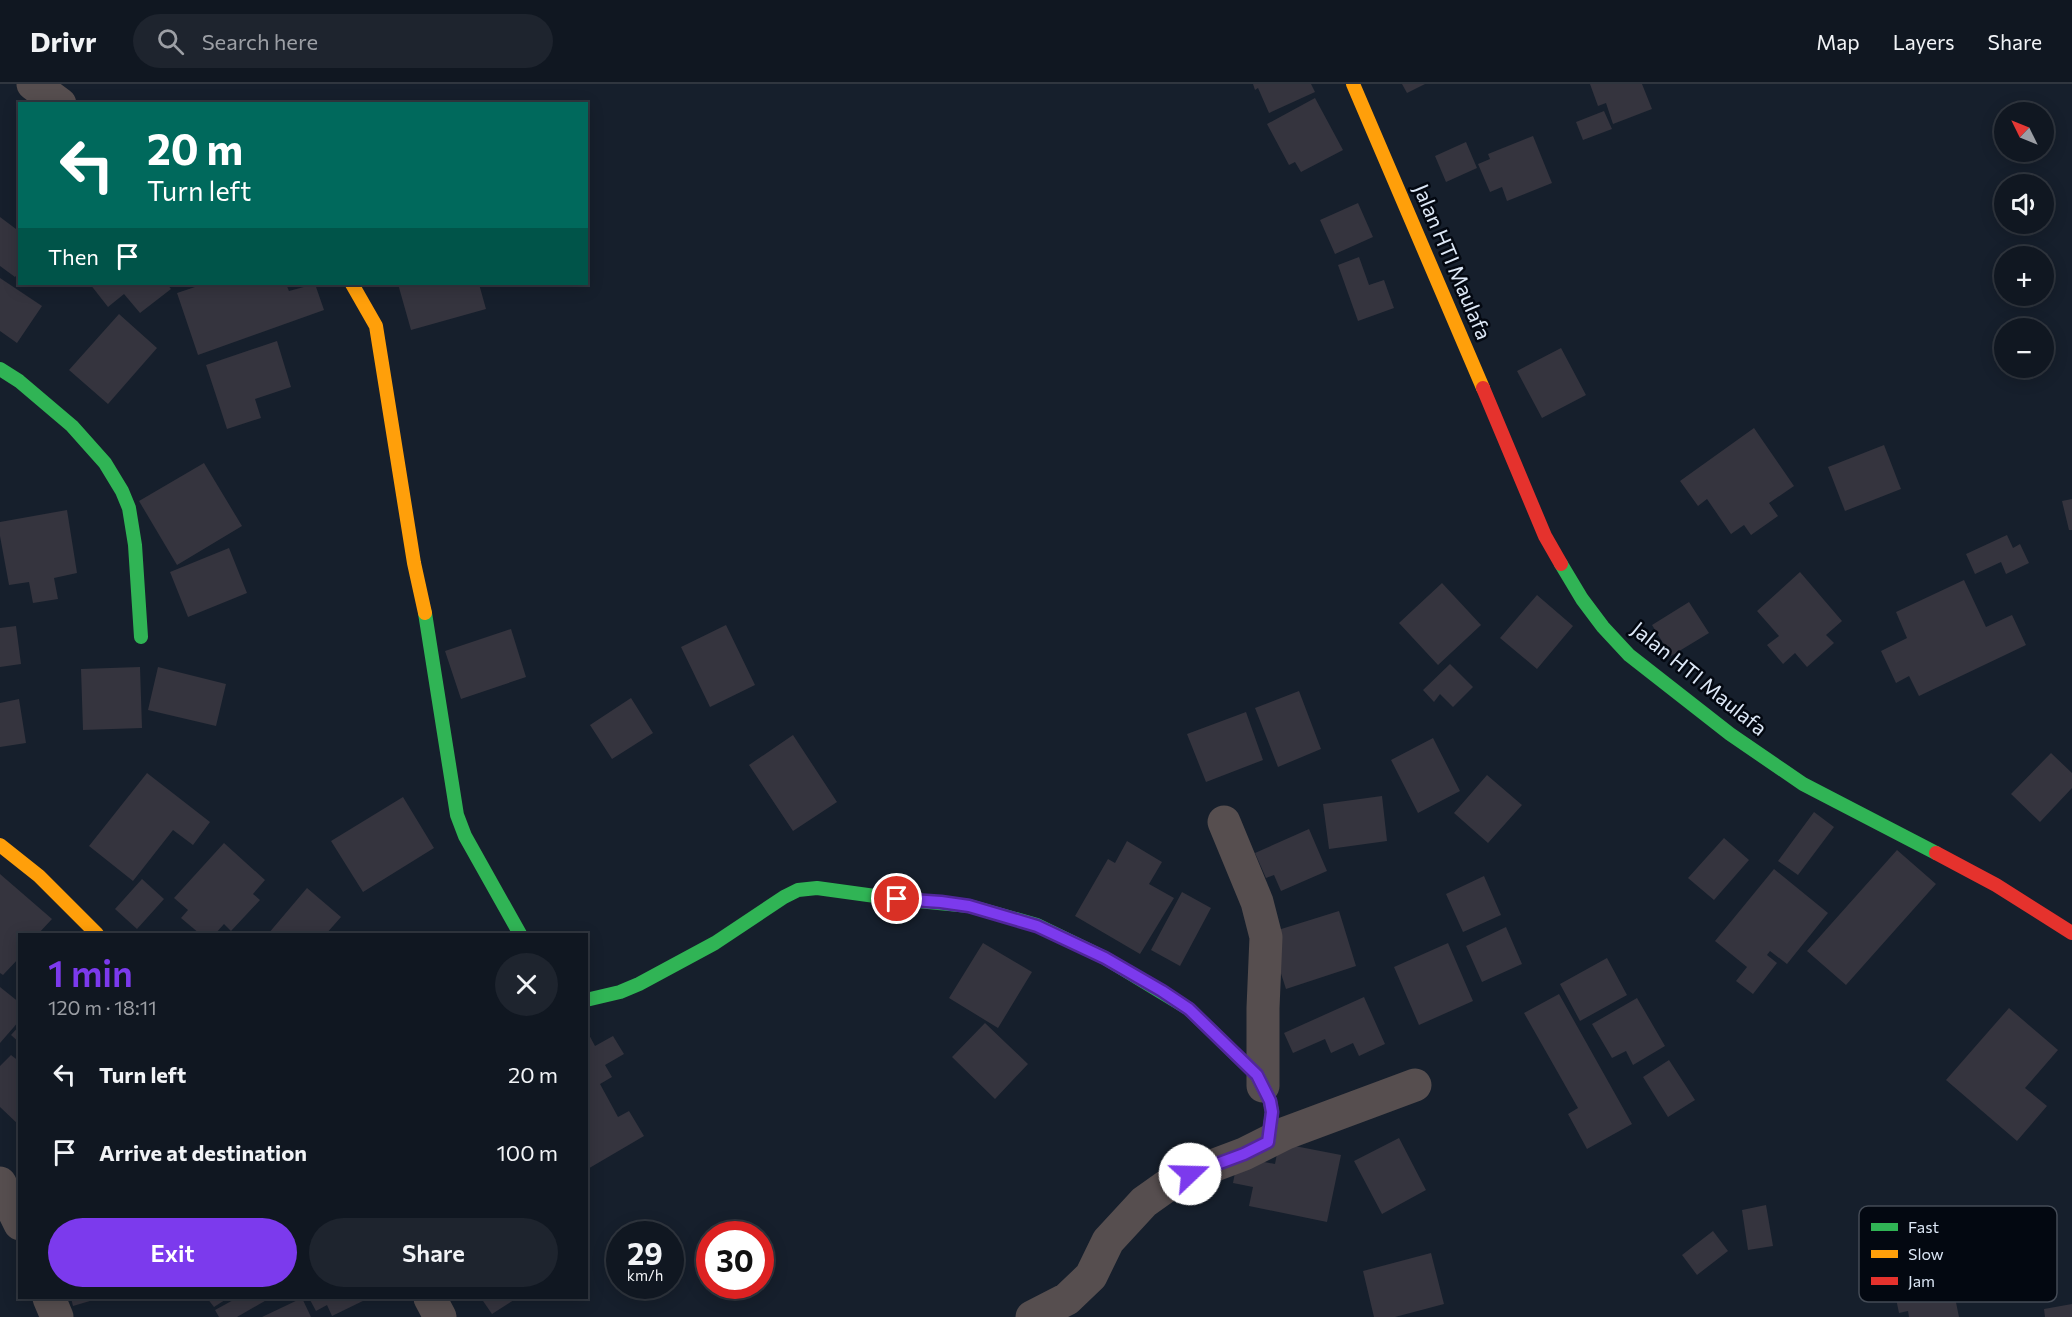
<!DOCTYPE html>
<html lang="en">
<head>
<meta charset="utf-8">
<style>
	body { margin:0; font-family:Commissioner,sans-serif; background:#1e242e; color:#f1f3f6; height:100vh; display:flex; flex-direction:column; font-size:22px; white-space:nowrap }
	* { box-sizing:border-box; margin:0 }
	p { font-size:20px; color:#9c9fa5 }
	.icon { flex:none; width:33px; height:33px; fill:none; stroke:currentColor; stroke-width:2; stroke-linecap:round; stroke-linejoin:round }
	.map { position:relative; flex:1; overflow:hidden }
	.drawer { position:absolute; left:18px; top:849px; width:570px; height:366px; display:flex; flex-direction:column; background:#101721; border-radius:0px; box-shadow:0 3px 15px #0003,0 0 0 2px #30363f }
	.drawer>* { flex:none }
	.top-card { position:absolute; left:18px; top:18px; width:570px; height:183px; border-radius:0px; box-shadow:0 3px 15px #0003,0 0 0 2px #30363f; background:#00695c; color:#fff; overflow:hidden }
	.needle { width:39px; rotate:313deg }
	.tools { position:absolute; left:1994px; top:18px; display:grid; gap:12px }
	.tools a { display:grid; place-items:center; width:60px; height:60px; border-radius:50%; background:#101721; box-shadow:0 3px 15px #0003,0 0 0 2px #30363f; font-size:30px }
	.speed { position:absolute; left:606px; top:1137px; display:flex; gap:12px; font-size:30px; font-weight:700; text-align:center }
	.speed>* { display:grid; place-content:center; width:78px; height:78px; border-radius:50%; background:#101721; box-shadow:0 3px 15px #0003,0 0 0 2px #30363f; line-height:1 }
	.speed small { font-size:15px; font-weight:400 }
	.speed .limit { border:9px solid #d22; background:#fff; color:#111 }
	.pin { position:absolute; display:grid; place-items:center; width:51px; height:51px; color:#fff; margin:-26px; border:3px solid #fff; border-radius:50%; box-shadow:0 2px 6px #0007 }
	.me { position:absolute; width:66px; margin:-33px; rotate:69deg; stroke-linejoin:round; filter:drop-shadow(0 0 4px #0008) }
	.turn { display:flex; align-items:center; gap:21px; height:126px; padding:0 30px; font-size:27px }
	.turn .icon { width:78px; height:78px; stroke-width:2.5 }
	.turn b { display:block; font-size:42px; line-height:51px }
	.then { display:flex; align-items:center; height:57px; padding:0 30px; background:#0003; gap:12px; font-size:22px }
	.round { display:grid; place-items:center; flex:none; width:63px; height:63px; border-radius:32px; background:#1e242e }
	.headline { display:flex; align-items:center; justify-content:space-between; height:102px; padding:0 30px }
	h1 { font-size:36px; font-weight:600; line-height:45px; color:#7c3aed }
	.cta { display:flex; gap:12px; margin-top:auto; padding:12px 30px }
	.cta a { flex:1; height:69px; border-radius:36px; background:#7c3aed; color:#fff; font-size:24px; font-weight:600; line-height:69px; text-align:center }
	.cta a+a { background:#1e242e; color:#f1f3f6 }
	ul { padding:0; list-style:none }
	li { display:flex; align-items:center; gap:18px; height:78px; padding:0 30px }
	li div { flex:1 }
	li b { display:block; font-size:22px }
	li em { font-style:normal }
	header { display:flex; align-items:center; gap:36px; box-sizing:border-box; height:84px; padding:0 30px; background:#101721; border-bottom:2px solid #30363f }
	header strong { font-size:28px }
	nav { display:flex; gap:33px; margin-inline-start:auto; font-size:21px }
	.search { width:420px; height:54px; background:#1e242e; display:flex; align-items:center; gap:15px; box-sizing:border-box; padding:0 21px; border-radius:33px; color:#9c9fa5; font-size:22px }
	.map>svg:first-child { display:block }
	.building { fill:#35343e }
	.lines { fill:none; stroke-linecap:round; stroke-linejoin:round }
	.street { stroke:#564e4f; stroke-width:33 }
	.fast { stroke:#30b455; stroke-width:14 }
	.slow { stroke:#ff9f0a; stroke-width:14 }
	.jam { stroke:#e5322d; stroke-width:14 }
	.route-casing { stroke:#51269a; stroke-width:15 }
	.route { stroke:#7c3aed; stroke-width:10 }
	.labels { text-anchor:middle; stroke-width:5; stroke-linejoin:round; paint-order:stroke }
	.street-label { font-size:21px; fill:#dde8f7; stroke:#030811 }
	.key { fill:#030811; stroke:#444b56; stroke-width:1.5 }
	.key-label { font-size:16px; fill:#dde8f7 }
</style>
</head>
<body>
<header>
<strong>Drivr</strong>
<div class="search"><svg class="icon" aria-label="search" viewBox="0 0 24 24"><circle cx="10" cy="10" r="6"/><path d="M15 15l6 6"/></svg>Search here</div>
<nav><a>Map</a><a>Layers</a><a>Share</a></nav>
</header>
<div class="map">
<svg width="2072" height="1233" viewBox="0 0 2072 1233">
	<rect width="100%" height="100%" fill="#161f2c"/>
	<path class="building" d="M 1253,0 L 1311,0 L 1315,8 L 1269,29 L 1258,4 L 1255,6 Z
		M 1402,0 L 1425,0 L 1407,9 Z
		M 1590,0 L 1642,0 L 1652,25 L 1613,40 L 1606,19 L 1598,22 Z
		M 1315,14 L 1343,66 L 1301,88 L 1295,78 L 1289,81 L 1267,40 Z
		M 1604,27 L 1612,45 L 1583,56 L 1576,38 Z
		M 1533,52 L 1552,99 L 1507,117 L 1502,103 L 1490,108 L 1478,80 L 1490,75 L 1488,70 Z
		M 1466,58 L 1477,84 L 1446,98 L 1435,72 Z
		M 1358,119 L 1373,153 L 1335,170 L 1320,136 Z
		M 0,133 L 20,148 L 20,187 L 15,193 L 0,182 Z
		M 1359,173 L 1369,201 L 1384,196 L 1394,224 L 1358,237 L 1338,181 Z
		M 0,194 L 42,222 L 17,259 L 0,247 Z
		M 90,200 L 167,200 L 171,205 L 140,229 L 124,210 L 108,223 Z
		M 204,200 L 286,200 L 289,207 L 315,200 L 324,226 L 198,271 L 177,209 Z
		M 398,200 L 479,200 L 486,225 L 411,246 Z
		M 119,230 L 157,264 L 108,320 L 69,286 Z
		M 277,257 L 291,303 L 255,315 L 261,334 L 227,345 L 206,281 Z
		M 1561,264 L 1586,311 L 1542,334 L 1517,287 Z
		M 1754,344 L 1794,402 L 1769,419 L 1778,432 L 1751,451 L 1744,441 L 1731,450 L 1707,415 L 1698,422 L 1680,397 Z
		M 1884,361 L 1901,405 L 1845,427 L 1828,383 Z
		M 204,379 L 242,442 L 177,481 L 139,417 Z
		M 2072,415 L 2072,446 L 2069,446 L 2062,417 Z
		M 67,426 L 77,489 L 54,494 L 58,515 L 33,519 L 29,498 L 9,501 L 0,452 L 0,438 Z
		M 2007,451 L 2013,464 L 2020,460 L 2029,479 L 2006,490 L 2001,478 L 1975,490 L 1966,470 Z
		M 229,464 L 247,509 L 188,533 L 170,488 Z
		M 1800,488 L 1842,537 L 1826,551 L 1834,559 L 1807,583 L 1795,569 L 1783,580 L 1767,561 L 1779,552 L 1757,527 Z
		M 1964,496 L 1986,543 L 2012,531 L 2026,561 L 1919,612 L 1909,592 L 1896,599 L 1881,567 L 1907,554 L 1896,528 Z
		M 1442,499 L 1481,541 L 1438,581 L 1399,539 Z
		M 1537,511 L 1573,542 L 1537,585 L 1500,554 Z
		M 1689,518 L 1709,549 L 1671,572 L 1652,541 Z
		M 726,541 L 755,601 L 710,623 L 681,563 Z
		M 16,542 L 21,580 L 0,583 L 0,544 Z
		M 511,545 L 526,593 L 461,615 L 445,567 Z
		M 1450,580 L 1473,603 L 1453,623 L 1440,610 L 1434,618 L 1423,606 Z
		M 140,583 L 142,644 L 83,646 L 81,585 Z
		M 158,583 L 226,600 L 216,642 L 148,626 Z
		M 1299,607 L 1321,665 L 1278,683 L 1255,624 Z
		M 631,614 L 653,649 L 612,675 L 590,641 Z
		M 19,615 L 26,659 L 0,663 L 0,619 Z
		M 1246,628 L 1263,676 L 1206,698 L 1187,650 Z
		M 793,651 L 837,718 L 793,747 L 749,681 Z
		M 1433,654 L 1460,707 L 1418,729 L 1391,676 Z
		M 2051,669 L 2072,689 L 2072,704 L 2040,738 L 2011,710 Z
		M 147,689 L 210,738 L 193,761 L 173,746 L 133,797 L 89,762 Z
		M 1487,691 L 1522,721 L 1488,759 L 1454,729 Z
		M 1382,712 L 1387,757 L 1329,765 L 1323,720 Z
		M 403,713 L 434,764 L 363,808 L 331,757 Z
		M 1814,728 L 1834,743 L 1798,791 L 1778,777 Z
		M 1309,745 L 1327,787 L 1281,807 L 1274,791 L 1266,794 L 1255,769 Z
		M 1724,754 L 1749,776 L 1714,816 L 1688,794 Z
		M 1127,757 L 1162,778 L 1149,800 L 1174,814 L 1140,870 L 1075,832 L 1108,775 L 1115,779 Z
		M 224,759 L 265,796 L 253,810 L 260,816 L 231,847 L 224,840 L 215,850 L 200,850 L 181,834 L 188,826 L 174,814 Z
		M 1897,766 L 1936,800 L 1846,901 L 1807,867 Z
		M 1774,785 L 1828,829 L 1787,880 L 1770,867 L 1767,871 L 1777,879 L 1753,910 L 1736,897 L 1747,883 L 1715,857 Z
		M 0,790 L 52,835 L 38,850 L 20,850 L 20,873 L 3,891 L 0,889 Z
		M 1484,792 L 1501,831 L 1463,848 L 1446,810 Z
		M 142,795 L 164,815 L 137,845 L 115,825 Z
		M 307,804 L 341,833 L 326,850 L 268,850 Z
		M 1182,808 L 1211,824 L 1180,882 L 1151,866 Z
		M 1339,827 L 1356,882 L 1286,905 L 1268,849 Z
		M 1506,843 L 1522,880 L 1482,898 L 1466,862 Z
		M 983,859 L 1032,888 L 998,944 L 949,914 Z
		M 1448,859 L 1473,917 L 1419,941 L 1394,883 Z
		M 1607,874 L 1627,911 L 1580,937 L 1560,900 Z
		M 0,903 L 20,919 L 20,936 L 0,959 Z
		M 1559,910 L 1632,1040 L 1587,1065 L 1568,1030 L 1578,1024 L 1524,929 Z
		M 1364,913 L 1385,960 L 1359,972 L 1353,959 L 1331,969 L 1325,955 L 1293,969 L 1284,949 Z
		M 1637,914 L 1665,962 L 1633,981 L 1626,967 L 1612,974 L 1592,940 Z
		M 2009,924 L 2058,966 L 2025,1004 L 2047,1022 L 2017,1057 L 1946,996 Z
		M 985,939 L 1028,980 L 995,1015 L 952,973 Z
		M 20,941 L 20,959 L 11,951 Z
		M 588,949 L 595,962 L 613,952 L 624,970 L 605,981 L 612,993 L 600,1000 L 618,1033 L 629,1027 L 644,1052 L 586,1086 Z
		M 11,971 L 20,978 L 20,1042 L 0,1023 L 0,982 Z
		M 1669,976 L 1695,1016 L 1668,1033 L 1643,993 Z
		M 1399,1054 L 1426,1106 L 1382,1130 L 1354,1077 Z
		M 1279,1059 L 1341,1071 L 1327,1138 L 1249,1122 L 1253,1103 L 1233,1099 L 1238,1073 L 1275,1080 Z
		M 1766,1121 L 1773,1162 L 1748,1166 L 1742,1126 Z
		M 1713,1147 L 1728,1167 L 1697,1191 L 1682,1171 Z
		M 1431,1169 L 1444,1220 L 1395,1233 L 1374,1233 L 1363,1187 Z
		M 1951,1194 L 1959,1233 L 1909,1233 L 1908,1227 L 1899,1229 L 1894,1205 Z
		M 71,1214 L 100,1214 L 73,1222 Z
		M 207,1214 L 228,1214 L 214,1223 Z
		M 237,1214 L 270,1214 L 237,1233 L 219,1233 L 215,1226 Z
		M 302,1214 L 311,1233 L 262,1233 Z
		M 309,1214 L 369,1214 L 332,1232 L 327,1221 L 316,1227 Z
		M 481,1214 L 517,1214 L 492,1230 Z
		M 2072,1220 L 2072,1233 L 2045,1233 L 2044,1225 Z"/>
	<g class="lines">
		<path class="street" d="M 33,0 L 60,20
			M 1224,738 L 1257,818 L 1266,853 L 1263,924 L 1263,1002
			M 0,1099 L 20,1140
			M 49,1214 L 57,1233
			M 430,1214 L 440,1233
			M 1032,1233 L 1067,1215 L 1091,1192 L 1108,1157 L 1144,1118 L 1175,1096 L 1244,1070 L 1286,1049 L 1415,1001"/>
		<path class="fast" d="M 0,285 L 19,297 L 72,342 L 105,379 L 122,407 L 129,424 L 135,461 L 141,553
			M 1561,480 L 1582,515 L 1603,543 L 1629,571 L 1730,650 L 1803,700 L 1936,769
			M 425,529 L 457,731 L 465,752 L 520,850
			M 586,916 L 620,908 L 639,900 L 715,859 L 784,813 L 798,806 L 817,804 L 897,815 L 969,822 L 1037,841 L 1105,874 L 1189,925 L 1257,991 L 1270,1017 L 1272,1028 L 1268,1058"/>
		<path class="slow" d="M 1353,0 L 1483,304
			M 352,200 L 376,242 L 414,479 L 425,529
			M 0,761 L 39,792 L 97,850"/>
		<path class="jam" d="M 1483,304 L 1545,452 L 1561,480
			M 1936,769 L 1996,801 L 2072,849"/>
	</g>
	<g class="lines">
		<defs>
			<path id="route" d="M 897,815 L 941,818 L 969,822 L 1037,842 L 1105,874 L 1162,907 L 1189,925 L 1257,991 L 1270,1017 L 1272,1028 L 1268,1058 L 1244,1070 L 1190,1090"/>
		</defs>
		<use href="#route" class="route-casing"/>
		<use href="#route" class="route"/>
	</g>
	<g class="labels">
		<g class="street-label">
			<text transform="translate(1452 178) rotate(67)" y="7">Jalan HTI Maulafa</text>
			<text transform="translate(1699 595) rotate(39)" y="7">Jalan HTI Maulafa</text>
		</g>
	</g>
	<rect x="1859" y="1122" width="198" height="96" rx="9" class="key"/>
	<rect x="1871" y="1139" width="27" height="8" fill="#30b455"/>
	<rect x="1871" y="1166" width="27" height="8" fill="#ff9f0a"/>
	<rect x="1871" y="1193" width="27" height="8" fill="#e5322d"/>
	<g class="key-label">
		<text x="1908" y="1149">Fast</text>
		<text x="1908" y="1176">Slow</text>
		<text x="1908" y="1203">Jam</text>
	</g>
</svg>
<div class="tools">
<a><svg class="needle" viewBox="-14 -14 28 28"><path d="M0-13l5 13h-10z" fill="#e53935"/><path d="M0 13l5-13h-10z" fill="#9c9fa5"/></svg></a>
<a><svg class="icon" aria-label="sound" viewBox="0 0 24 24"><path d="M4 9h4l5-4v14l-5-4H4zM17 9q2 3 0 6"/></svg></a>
<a>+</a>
<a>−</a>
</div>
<div class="speed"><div>29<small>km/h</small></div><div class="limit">30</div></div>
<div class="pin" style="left:897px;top:815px;background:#d93025"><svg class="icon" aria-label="arrive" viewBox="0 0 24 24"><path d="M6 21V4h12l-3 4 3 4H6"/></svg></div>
<svg class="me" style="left:1190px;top:1090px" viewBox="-20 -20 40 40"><circle r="19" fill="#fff"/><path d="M0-13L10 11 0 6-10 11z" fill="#7c3aed"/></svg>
<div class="top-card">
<div class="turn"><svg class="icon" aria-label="left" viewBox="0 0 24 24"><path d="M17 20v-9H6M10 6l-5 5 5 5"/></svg><div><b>20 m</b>Turn left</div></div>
<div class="then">Then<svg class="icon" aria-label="arrive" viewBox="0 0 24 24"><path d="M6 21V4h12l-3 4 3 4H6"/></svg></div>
</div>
<section class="drawer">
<div class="headline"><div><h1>1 min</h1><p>120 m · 18:11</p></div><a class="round"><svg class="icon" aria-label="close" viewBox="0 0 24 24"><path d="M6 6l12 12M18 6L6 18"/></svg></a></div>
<ul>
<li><svg class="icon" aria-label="left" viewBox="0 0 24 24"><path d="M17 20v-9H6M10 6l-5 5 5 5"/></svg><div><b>Turn left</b></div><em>20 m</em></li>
<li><svg class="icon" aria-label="arrive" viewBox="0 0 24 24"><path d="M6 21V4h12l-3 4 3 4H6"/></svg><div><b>Arrive at destination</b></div><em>100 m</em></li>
</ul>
<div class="cta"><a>Exit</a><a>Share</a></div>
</section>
</div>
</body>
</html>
